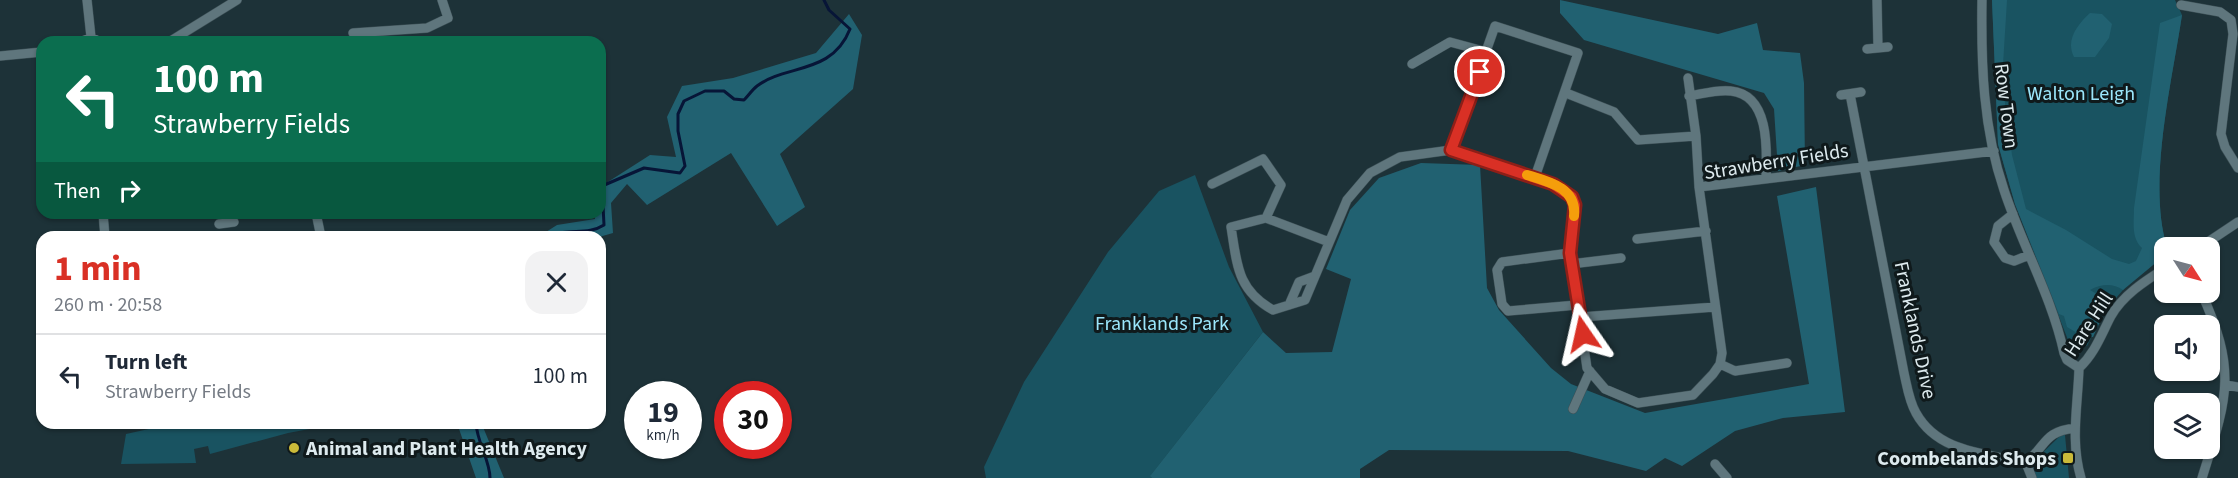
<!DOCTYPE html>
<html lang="en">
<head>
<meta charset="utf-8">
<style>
	body { margin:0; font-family:"Source Sans 3",sans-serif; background:#f2f2f3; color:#1f2937; height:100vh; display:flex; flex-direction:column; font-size:22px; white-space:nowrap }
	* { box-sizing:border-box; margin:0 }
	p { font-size:20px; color:#747a83 }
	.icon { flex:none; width:33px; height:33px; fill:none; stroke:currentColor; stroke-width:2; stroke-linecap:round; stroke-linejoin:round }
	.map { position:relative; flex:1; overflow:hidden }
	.panel { position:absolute; left:36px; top:231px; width:570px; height:198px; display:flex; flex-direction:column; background:#fff; border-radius:18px; box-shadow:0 2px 4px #0004 }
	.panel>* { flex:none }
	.banner { position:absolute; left:36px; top:36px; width:570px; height:183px; border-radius:18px; box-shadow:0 2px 4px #0004; background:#0b6e4f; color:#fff; overflow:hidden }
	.needle { width:39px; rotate:126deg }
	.controls { position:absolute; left:2154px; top:237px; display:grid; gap:12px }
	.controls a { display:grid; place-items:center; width:66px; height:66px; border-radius:12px; background:#fff; box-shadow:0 2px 4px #0004; font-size:30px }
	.speed { position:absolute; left:624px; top:381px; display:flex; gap:12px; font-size:30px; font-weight:700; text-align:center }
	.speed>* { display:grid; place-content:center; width:78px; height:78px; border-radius:50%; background:#fff; box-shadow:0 2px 4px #0004; line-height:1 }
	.speed small { font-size:15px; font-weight:400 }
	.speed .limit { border:9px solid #d22; background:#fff; color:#111 }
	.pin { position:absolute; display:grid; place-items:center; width:51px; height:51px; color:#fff; margin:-26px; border:3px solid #fff; border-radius:50%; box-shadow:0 2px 6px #0007 }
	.me { position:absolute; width:66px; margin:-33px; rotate:349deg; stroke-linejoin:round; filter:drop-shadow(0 0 4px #0008) }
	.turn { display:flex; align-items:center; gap:21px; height:126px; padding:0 18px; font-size:27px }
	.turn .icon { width:78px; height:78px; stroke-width:2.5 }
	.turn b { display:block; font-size:42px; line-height:51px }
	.then { display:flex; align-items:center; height:57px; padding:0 18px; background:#0003; gap:12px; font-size:22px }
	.round { display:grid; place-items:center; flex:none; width:63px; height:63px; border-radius:18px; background:#f2f2f3 }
	.summary { display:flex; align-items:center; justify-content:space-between; height:102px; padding:0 18px }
	h1 { font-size:36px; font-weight:700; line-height:45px; color:#d93025 }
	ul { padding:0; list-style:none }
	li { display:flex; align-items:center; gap:18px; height:84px; padding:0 18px; border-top:2px solid #e0e1e3 }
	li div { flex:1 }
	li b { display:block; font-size:22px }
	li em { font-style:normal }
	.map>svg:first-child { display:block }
	.green { fill:#195361 }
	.forest { fill:#216171 }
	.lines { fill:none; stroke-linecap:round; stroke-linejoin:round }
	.stream { stroke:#071537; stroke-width:3 }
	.minor-casing { stroke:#3d5056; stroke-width:10 }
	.minor { stroke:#5f767d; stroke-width:9 }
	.route-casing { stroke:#8d1f18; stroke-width:15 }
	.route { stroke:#d93025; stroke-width:10 }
	.slow { stroke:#f59e0b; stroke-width:10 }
	.poi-dot { fill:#cbba39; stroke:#0f191b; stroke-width:2 }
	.labels { text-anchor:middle; stroke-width:6; stroke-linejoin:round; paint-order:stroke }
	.park-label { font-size:20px; fill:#9be6fb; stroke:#0f191b }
	.street-label { font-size:20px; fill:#ddeaee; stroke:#0f191b }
	.poi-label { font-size:20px; font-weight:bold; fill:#ddeaee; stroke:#0f191b; text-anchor:start }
</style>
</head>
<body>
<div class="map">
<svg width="2238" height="478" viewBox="0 0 2238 478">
	<rect width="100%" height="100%" fill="#1d3238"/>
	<path class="green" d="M 1992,0 L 2175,0 L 2182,15 C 2172,82 2147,183 2167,247 L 2164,248 L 2164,256 L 2129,283 L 2104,312 L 2087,346 L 2074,348 L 2068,340 L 2015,204 L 1998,144 Z
		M 1195,175 L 1229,267 L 1263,332 L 1151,475 L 1152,478 L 986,478 L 984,467 L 1024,382 L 1108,252 L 1159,191 Z
		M 176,423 L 342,423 L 288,433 L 210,454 L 208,446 L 194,449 L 196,463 L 121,464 L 126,434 Z
		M 2061,435 L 2065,435 L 2069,478 L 2036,478 L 2032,463 Z"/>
	<path class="forest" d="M 1560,0 L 1718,34 L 1757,23 L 1763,50 L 1800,53 L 1804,83 L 1805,165 L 1778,171 L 1774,109 L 1764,93 L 1584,40 L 1560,13 Z
		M 1992,0 L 2007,0 L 2002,81 L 2012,155 L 2026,209 L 2066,230 L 2112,259 L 2129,264 L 2136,261 L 2142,248 C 2131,238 2134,222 2134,208 L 2160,23 L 2182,15 C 2172,82 2147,183 2167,247 L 2164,248 L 2164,256 L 2123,290 C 2113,283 2101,284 2090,290 L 2112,303 L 2104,313 L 2093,337 L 2084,337 L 2067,327 L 2064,316 L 2059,314 L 2015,204 L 1998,144 Z
		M 2090,13 L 2102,14 L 2112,24 L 2109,38 L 2095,57 L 2074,57 C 2065,40 2078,24 2090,13 Z
		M 849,14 L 862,35 L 853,89 L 780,154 L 805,207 L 777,226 L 731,153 L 647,205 L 627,184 L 611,203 L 613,233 L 599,237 L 538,237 L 557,225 L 595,219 L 595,213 L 600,213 L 600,187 L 650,155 L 676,157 L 667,117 L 682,86 L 733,78 L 816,53 Z
		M 1421,163 L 1480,165 L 1487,288 L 1499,310 L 1551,368 L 1571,384 L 1645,413 L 1809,384 L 1777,196 L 1816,187 L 1845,412 L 1783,418 L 1735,431 L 1682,466 L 1665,458 L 1646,471 L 1568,451 L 1389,450 L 1360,469 L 1360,478 L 1152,478 L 1150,476 L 1263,332 L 1286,353 L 1332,352 L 1351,279 L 1326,269 L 1350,210 L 1379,178 Z
		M 463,423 L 530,423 L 483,427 L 504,478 L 476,478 L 458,426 Z"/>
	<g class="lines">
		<path class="stream" d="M 550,237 C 567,227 587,236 604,225 L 602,186 L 644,168 L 680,173 L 685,166 L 678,131 L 678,114 L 684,101 L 705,91 L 724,91 L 734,99 L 744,100 C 748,96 752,90 757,86 C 786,64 832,75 850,29 L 829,10 L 824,0
			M 476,423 C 477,443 490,460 490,478"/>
		<defs>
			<path id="minor" d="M 87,0 L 91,37
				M 1877,0 L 1878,48
				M 1982,0 C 1981,64 1983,129 2004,190 C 2022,245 2052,297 2064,353 L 2067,360 L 2079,368
				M 2181,5 L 2220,12 L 2231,20 L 2233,34 L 2221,134 L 2225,147 L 2238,168
				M 353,33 L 427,28 L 448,18 L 442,0
				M 81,42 L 91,37 L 100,42
				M 169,42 L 237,0
				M 1867,49 L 1888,47
				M 0,56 L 42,52
				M 1412,64 L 1450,42 L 1487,52
				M 1566,93 L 1614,112 L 1638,140 L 1696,136
				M 1850,94 L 1904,373 C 1907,386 1909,401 1916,413 C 1938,453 1986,453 2026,463
				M 1841,95 L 1861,92
				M 1689,96 C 1702,94 1718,89 1731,91 C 1770,95 1767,150 1766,178
				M 1451,150 L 1495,26 L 1578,53 L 1535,177
				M 1212,184 L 1263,159 L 1281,185 L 1266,218
				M 1699,187 L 1994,151
				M 103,213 L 105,237
				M 316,213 L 321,237
				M 2013,214 L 1998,226 L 1994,242 L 2005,258 L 2014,261 L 2029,255
				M 219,224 L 234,222
				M 1637,239 L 1706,231
				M 1329,242 L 1266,218 L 1231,227 C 1237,264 1237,290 1273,310 L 1305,300 L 1347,200 L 1370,173 L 1400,157 L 1451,150 L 1553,184 L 1572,197 L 1575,205 L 1570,253 L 1587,368 L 1605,389 L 1638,403 L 1693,395 L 1713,374 L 1720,364 L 1722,353 L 1699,187 L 1696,136 L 1688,78
				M 2199,248 L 2238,222
				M 1570,253 L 1502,262 L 1497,270 L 1502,304 L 1508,311 L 1577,305
				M 1571,264 L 1621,258
				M 2201,292 C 2238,372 2227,398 2202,478
				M 1289,305 L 1299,282 L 1315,276
				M 1581,317 L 1715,307
				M 1720,364 L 1735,371 L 1787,363
				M 2226,385 L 2238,387
				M 1573,409 L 1590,371
				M 2026,463 C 2048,443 2044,432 2075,428
				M 2026,463 L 2032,478
				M 1715,464 L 1727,478
				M 2081,478 C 2070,441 2078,405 2079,368 C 2095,353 2101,335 2111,316 C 2123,295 2145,281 2164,269"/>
		</defs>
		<use href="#minor" class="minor-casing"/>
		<use href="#minor" class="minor"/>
	</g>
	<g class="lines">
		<defs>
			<path id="route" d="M 1480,72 L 1451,150 L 1553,184 L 1572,197 L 1575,205 L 1570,253 L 1583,334"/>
		</defs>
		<use href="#route" class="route-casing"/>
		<use href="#route" class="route"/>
		<path class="slow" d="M 1527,175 C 1550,182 1577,188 1574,216"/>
	</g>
	<g class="poi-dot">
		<circle cx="294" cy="448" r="6"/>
		<rect x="2062" y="452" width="12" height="12" rx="3"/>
	</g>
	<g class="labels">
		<g class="park-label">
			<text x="2081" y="100">Walton Leigh</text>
			<text x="1162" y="330">Franklands Park</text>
		</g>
		<g class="street-label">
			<text transform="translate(2007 106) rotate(83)" y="7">Row Town</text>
			<text transform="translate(1776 161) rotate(-9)" y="7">Strawberry Fields</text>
			<text transform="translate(2088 324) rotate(-57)" y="7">Hare Hill</text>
			<text transform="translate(1916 330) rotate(78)" y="7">Franklands Drive</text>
		</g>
		<g class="poi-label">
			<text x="306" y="455">Animal and Plant Health Agency</text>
			<text x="2056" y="465" text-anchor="end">Coombelands Shops</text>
		</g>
	</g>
</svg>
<div class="controls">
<a><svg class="needle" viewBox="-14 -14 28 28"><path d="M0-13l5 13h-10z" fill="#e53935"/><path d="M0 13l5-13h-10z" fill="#747a83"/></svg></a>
<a><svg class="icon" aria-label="sound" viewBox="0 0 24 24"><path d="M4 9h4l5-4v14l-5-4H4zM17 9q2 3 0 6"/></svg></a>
<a><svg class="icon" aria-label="layers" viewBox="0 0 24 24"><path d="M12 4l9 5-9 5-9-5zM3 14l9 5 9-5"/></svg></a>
</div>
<div class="speed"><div>19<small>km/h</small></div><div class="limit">30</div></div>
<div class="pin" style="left:1480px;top:72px;background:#d93025"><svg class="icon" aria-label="arrive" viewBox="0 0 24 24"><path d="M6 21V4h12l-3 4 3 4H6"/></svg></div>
<svg class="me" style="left:1583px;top:334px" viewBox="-20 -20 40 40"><path d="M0-17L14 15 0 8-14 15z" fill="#d93025" stroke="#fff" stroke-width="4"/></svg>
<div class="banner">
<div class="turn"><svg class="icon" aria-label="left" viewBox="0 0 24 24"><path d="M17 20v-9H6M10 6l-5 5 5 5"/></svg><div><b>100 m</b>Strawberry Fields</div></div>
<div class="then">Then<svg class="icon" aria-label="right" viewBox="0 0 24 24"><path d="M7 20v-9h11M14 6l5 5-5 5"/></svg></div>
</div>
<section class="panel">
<div class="summary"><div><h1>1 min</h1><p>260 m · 20:58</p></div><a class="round"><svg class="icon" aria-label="close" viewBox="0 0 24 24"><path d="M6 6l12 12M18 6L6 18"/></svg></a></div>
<ul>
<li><svg class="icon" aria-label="left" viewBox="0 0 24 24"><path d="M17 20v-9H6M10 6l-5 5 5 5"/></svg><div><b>Turn left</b><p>Strawberry Fields</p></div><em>100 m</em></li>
</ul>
</section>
</div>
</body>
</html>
